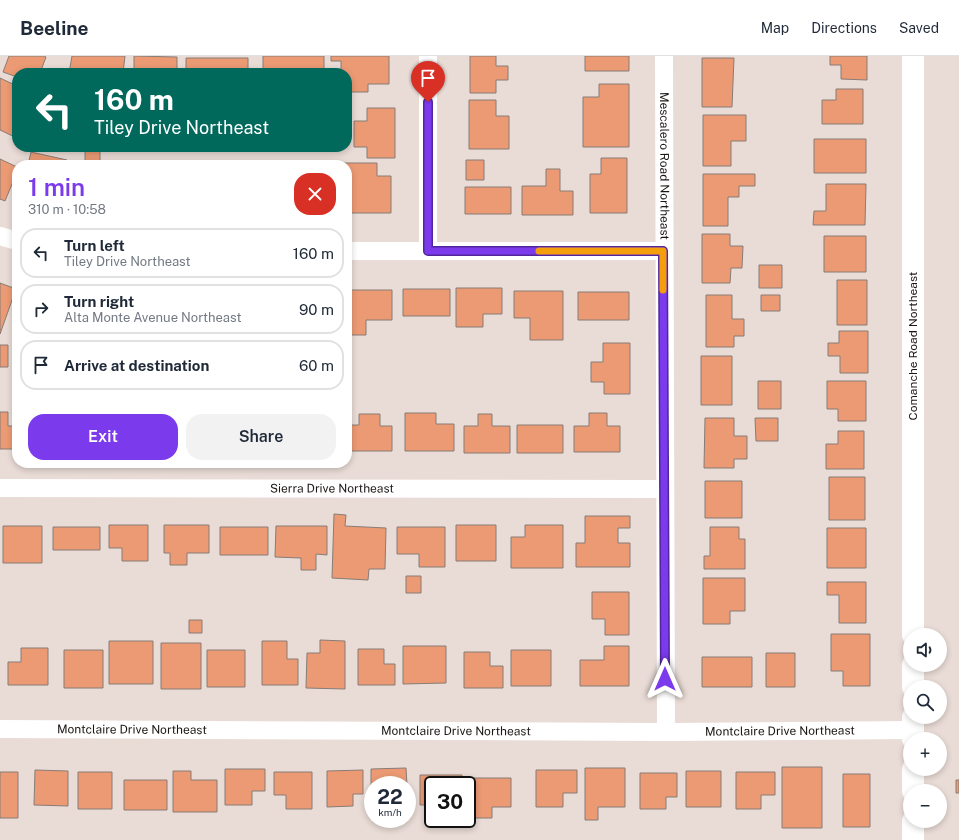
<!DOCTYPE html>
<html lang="en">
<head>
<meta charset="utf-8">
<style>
	body { margin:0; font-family:"Public Sans",sans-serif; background:#f2f2f3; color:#1f2937; height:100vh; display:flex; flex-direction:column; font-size:15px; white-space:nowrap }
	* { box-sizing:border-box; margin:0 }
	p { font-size:13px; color:#747a83 }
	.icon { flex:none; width:22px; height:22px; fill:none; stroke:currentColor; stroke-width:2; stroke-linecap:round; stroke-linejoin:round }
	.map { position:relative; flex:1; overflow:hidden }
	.drawer { position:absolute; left:12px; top:104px; width:340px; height:308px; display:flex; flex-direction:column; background:#fff; border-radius:16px; box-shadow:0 2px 6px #0003 }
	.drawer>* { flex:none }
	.banner { position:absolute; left:12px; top:12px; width:340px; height:84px; border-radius:16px; box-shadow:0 2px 6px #0003; background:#00695c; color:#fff; overflow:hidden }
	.tools { position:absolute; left:903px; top:572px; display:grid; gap:8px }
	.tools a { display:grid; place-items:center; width:44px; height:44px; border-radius:50%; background:#fff; box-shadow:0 2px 6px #0003; font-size:20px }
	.speed { position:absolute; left:364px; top:720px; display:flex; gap:8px; font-size:20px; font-weight:700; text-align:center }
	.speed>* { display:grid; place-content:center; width:52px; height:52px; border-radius:50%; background:#fff; box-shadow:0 2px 6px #0003; line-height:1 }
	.speed small { font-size:10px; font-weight:400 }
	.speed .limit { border:2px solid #111; border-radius:6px; background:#fff; color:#111 }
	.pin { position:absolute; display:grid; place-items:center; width:34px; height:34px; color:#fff; margin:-41px -17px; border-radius:50% 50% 50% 0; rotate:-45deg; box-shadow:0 0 4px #0007 }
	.pin .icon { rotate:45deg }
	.me { position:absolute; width:44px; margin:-22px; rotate:0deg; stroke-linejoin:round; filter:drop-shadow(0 0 3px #0008) }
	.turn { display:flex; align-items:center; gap:14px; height:84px; padding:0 16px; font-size:18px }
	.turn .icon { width:52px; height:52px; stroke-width:2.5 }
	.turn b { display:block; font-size:28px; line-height:34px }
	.round { display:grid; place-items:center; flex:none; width:42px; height:42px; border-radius:16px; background:#f2f2f3 }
	.headline { display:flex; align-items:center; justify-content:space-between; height:68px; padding:0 16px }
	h1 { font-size:24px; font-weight:600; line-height:30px; color:#7c3aed }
	.action { display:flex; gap:8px; margin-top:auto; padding:8px 16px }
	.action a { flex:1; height:46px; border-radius:16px; background:#7c3aed; color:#fff; font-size:16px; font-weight:600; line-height:46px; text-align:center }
	.action a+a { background:#f2f2f3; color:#1f2937 }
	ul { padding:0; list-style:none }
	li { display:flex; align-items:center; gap:12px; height:50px; margin:0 8px 6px; padding:0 8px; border:2px solid #e0e1e3; border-radius:16px }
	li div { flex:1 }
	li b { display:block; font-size:15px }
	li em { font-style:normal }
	header { display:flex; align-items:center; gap:24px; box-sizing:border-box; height:56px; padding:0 20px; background:#fff; border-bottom:1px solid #e0e1e3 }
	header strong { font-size:19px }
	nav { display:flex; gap:22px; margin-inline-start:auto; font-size:14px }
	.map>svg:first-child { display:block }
	.building { fill:#eb9a73; stroke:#887c77 }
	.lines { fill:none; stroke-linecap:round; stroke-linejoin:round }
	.minor { stroke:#fff; stroke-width:18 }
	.tertiary { stroke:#fff; stroke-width:22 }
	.route-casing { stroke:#51269a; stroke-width:10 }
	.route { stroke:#7c3aed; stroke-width:7 }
	.slow { stroke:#f59e0b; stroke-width:7 }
	.labels { text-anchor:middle; stroke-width:3; stroke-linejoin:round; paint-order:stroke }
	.street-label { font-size:12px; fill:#1b1614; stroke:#fff }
</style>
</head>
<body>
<header>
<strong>Beeline</strong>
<nav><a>Map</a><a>Directions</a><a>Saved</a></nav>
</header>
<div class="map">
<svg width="959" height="784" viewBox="0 0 959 784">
	<rect width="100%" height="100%" fill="#e9dbd5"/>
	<path class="building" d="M 9,0 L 44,0 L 46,1 L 40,17 L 17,17 L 17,21 L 3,16 Z
		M 72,0 L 125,0 L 123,17 L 69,17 Z
		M 134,0 L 177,1 L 177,17 L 134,17 Z
		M 263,0 L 324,0 L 324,17 L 263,17 Z
		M 331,0 L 389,0 L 389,28 L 368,28 L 368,36 L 347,36 L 347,17 L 341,17 L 341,5 L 331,5 Z
		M 470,0 L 496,0 L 496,10 L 508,10 L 508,24 L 496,24 L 496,37 L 470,37 Z
		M 585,0 L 629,0 L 629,15 L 585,15 Z
		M 830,0 L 867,0 L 867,24 L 841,23 L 841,9 L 830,9 Z
		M 186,2 L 248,2 L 248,17 L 186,17 Z
		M 702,2 L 734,2 L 732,51 L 702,51 Z
		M 0,22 L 17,30 L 17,82 L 0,74 Z
		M 599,28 L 629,28 L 629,91 L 583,91 L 583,41 L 599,41 Z
		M 836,33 L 863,33 L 863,68 L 822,68 L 822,44 L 836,44 Z
		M 469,44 L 496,44 L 496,60 L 509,60 L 509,93 L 469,93 Z
		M 367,52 L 395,52 L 395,102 L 367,102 L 367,91 L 354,91 L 354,65 L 367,65 Z
		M 703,59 L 746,59 L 746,85 L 731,85 L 731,110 L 703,110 Z
		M 814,83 L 866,83 L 866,117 L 814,117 Z
		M 85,93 L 100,93 L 100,109 L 85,109 Z
		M 31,96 L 67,104 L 65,109 L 28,109 Z
		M 601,102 L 627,102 L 627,157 L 590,157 L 590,118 L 601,118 Z
		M 0,103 L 17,111 L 17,116 L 5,145 L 0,143 Z
		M 466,104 L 484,104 L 484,124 L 466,124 Z
		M 342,107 L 377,107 L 377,120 L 391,120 L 391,157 L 347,157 L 347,109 L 342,109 Z
		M 546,113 L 560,113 L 560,135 L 573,135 L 573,159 L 522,159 L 522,130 L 546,130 Z
		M 703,118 L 755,118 L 755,130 L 739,130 L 739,141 L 728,141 L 728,170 L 703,170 Z
		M 826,128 L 866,128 L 865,169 L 813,169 L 814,155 L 826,155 Z
		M 465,131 L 511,131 L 511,158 L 465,158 Z
		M 702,178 L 730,178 L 730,190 L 743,190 L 742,212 L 731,212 L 730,227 L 702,227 Z
		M 824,180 L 866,180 L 866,216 L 824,216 Z
		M 759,209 L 782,209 L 782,232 L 759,232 Z
		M 837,224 L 867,224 L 867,269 L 837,269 Z
		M 0,227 L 16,233 L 0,278 Z
		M 456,232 L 502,232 L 502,258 L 483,258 L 483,271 L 456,271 Z
		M 403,233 L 450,233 L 450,260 L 403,260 Z
		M 347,234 L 392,234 L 392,264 L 366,264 L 366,279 L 347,279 Z
		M 514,235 L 563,235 L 563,284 L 530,284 L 530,262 L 514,262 Z
		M 578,236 L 629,236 L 629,264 L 578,264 Z
		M 706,239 L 732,239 L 732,263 L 744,263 L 744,280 L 734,280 L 734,291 L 706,291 Z
		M 761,239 L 780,239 L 780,255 L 761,255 Z
		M 839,275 L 868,275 L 868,317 L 840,317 L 840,300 L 828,300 L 828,287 L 839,287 Z
		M 603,287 L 630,287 L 630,338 L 604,338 L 604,326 L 591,326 L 591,306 L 603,306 Z
		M 0,289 L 8,289 L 8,311 L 0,311 Z
		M 701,300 L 732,300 L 732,349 L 701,349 Z
		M 758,325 L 781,325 L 781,353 L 758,353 Z
		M 827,325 L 866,325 L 866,365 L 838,365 L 838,353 L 827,353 Z
		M 0,356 L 8,356 L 8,370 L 17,370 L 17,393 L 0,393 Z
		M 405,357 L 436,357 L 436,368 L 454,368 L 454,395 L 405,395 Z
		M 589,357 L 607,357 L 607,370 L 620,370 L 620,396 L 574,396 L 574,370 L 589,370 Z
		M 359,358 L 380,358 L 380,370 L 392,370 L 392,395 L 347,395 L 347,369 L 359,369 Z
		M 478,358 L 492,358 L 492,370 L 510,370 L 510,397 L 464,397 L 464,370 L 478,370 Z
		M 705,362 L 734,362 L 734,380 L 747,380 L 747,403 L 734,403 L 734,412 L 704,412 Z
		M 755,362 L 778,362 L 778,385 L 756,385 Z
		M 517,369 L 563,369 L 563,397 L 517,397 Z
		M 838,375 L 864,375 L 864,413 L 826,413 L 826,388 L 838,388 Z
		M 829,421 L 865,421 L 865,464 L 829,464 Z
		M 705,425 L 742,425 L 742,462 L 705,462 Z
		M 334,458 L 346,459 L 345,470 L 386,472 L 385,513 L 369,513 L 368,524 L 332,522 Z
		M 585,460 L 630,460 L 630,472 L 618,472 L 618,487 L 630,487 L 630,511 L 576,511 L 576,487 L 585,487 Z
		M 109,469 L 148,469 L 148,505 L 122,505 L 122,492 L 109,492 Z
		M 164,469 L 209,469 L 209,497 L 187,497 L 187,509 L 170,509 L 170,497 L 164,497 Z
		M 456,469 L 496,469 L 496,505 L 456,505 Z
		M 525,469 L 563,469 L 563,512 L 511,512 L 511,481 L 525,481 Z
		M 3,470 L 42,470 L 42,507 L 3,507 Z
		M 276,470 L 327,470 L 327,499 L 316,498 L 316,514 L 301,514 L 301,502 L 275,501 Z
		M 53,471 L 100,471 L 100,494 L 53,494 Z
		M 220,471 L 268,471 L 268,499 L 220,499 Z
		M 397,471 L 445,471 L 445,511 L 419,511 L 419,498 L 397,498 Z
		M 710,471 L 739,471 L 739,483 L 745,483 L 745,513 L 704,513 L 704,500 L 710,500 Z
		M 827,472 L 866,472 L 866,512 L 827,512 Z
		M 406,520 L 421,520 L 421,537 L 406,537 Z
		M 703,522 L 745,522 L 745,555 L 730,555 L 730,568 L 703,568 Z
		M 827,526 L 866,526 L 866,567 L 839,567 L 839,539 L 827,539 Z
		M 592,536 L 629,536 L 629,579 L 605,579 L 605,563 L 592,563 Z
		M 189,564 L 202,564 L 202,577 L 189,577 Z
		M 831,578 L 870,578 L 870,630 L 843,630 L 843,615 L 831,615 Z
		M 320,584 L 345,585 L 345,633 L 306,632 L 307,597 L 320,597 Z
		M 109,585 L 153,585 L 153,628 L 109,628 Z
		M 262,585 L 287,585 L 287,603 L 298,603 L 298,629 L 262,629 Z
		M 161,587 L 201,587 L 201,633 L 161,633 Z
		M 403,590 L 446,590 L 446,627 L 403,628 Z
		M 604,590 L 629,590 L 629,630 L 580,630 L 580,604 L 604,604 Z
		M 21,592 L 48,592 L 48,629 L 8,629 L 8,606 L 21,606 Z
		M 358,593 L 384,593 L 384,608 L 395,608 L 395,629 L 358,629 Z
		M 64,594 L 103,594 L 103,632 L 64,632 Z
		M 207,594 L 245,594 L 245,631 L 207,631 Z
		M 511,594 L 551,594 L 551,630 L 511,630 Z
		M 464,596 L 490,596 L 490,610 L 503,610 L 503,632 L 464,632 Z
		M 766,597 L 795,597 L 795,631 L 766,631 Z
		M 702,601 L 752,601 L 752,631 L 702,631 Z
		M 782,711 L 822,711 L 822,772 L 782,772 Z
		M 406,712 L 407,729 L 373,729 L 373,736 L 371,736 L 371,713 Z
		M 585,712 L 625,712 L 625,751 L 598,751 L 598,764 L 585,764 Z
		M 225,713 L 265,713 L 265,735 L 252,735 L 252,749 L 225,749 Z
		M 35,714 L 68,715 L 68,750 L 34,749 Z
		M 363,714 L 363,738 L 353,738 L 353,750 L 327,751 L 327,715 Z
		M 536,714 L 577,714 L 577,737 L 563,737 L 563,751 L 536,751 Z
		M 173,715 L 191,715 L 191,724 L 217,724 L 217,756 L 173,756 Z
		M 686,715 L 721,715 L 721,751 L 686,751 Z
		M 0,716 L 18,716 L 18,762 L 0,762 Z
		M 78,716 L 112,716 L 112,753 L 78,753 Z
		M 274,716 L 312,716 L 312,753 L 286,753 L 286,739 L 274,739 Z
		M 736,716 L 775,716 L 775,739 L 761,739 L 761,753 L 736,753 Z
		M 640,717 L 677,717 L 677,741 L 666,741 L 666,753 L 640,753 Z
		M 843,718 L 870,718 L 870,771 L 843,771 Z
		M 420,719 L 462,719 L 462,729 L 433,729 L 433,749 L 420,749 Z
		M 467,722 L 511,722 L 511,751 L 492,751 L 492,762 L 467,762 Z
		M 124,724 L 167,724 L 167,754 L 124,754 Z
		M 956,724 L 959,724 L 959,737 L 956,737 Z"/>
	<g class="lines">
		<g class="minor">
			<path id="s1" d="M 664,0 L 666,676"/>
			<path d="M 0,180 L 17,185"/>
			<path d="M 347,195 L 663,195"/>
			<path d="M 428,195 L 428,0"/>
			<path id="s2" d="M 0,432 L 664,433"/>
			<path id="s3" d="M 0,673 L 666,676 L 913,674"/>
		</g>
		<path class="tertiary" d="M 913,579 L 913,0
			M 913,631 L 913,609
			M 913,683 L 913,661
			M 913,713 L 913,735
			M 913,765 L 913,784"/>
	</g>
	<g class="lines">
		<defs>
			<path id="route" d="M 428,46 L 428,195 L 663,195 L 665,623"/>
		</defs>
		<use href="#route" class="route-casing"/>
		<use href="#route" class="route"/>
		<path class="slow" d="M 539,195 L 663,195 L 663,234"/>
	</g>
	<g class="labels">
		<g class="street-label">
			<text dy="4" stroke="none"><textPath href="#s1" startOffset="110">Mescalero Road Northeast</textPath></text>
			<text transform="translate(913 290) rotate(-90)" y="4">Comanche Road Northeast</text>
			<text dy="4" stroke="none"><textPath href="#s2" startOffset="332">Sierra Drive Northeast</textPath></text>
			<text dy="4" stroke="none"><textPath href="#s3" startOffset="132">Montclaire Drive Northeast</textPath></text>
			<text dy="4" stroke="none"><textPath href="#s3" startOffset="456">Montclaire Drive Northeast</textPath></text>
			<text dy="4" stroke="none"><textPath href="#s3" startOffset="780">Montclaire Drive Northeast</textPath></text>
		</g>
	</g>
</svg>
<div class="tools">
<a><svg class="icon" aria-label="sound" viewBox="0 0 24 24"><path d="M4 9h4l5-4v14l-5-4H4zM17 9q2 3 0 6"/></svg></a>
<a><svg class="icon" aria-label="search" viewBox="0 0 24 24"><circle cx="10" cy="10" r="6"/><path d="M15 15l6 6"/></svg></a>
<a>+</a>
<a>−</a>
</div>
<div class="speed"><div>22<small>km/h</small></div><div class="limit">30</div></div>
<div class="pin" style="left:428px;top:46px;background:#d93025"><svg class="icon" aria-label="arrive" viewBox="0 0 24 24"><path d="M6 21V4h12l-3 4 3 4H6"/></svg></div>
<svg class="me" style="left:665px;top:623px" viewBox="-20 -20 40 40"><path d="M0-17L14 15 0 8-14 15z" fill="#7c3aed" stroke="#fff" stroke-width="4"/></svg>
<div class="banner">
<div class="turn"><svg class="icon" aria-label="left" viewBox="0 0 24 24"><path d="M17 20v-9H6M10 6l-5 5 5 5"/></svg><div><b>160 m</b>Tiley Drive Northeast</div></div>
</div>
<section class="drawer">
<div class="headline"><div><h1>1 min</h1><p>310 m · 10:58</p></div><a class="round" style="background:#d93025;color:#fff"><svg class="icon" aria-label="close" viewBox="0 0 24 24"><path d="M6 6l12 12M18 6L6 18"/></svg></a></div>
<ul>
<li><svg class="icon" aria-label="left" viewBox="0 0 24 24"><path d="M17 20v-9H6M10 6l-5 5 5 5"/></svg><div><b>Turn left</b><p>Tiley Drive Northeast</p></div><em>160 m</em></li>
<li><svg class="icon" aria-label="right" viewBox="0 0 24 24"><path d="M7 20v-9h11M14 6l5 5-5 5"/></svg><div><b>Turn right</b><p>Alta Monte Avenue Northeast</p></div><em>90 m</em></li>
<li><svg class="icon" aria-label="arrive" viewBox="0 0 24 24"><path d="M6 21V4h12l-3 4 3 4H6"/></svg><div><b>Arrive at destination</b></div><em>60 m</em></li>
</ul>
<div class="action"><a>Exit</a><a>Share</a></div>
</section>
</div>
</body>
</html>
